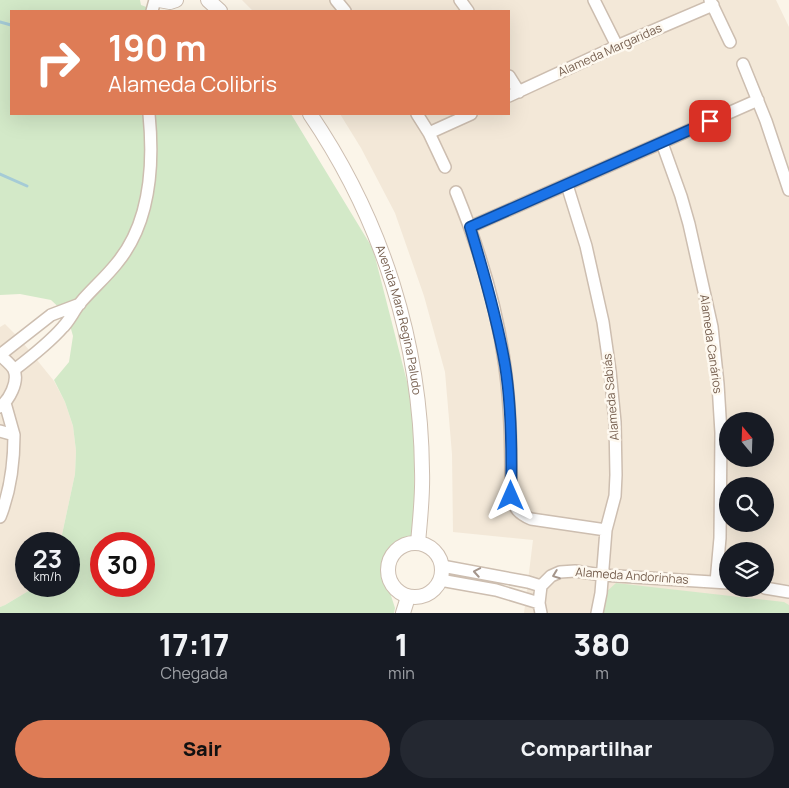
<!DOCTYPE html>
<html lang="pt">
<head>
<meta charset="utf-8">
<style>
	body { margin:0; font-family:Manrope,sans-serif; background:#242831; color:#f1f3f6; height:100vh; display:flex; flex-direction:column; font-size:19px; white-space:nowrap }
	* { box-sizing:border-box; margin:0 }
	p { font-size:16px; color:#9ea1a6 }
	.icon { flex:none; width:28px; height:28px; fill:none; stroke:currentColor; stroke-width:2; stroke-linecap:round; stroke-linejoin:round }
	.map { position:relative; height:613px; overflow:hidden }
	.sheet { display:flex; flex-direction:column; background:#171b24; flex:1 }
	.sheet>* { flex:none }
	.hud { position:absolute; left:10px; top:10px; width:500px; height:105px; border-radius:0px; box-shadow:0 5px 20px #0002; background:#de7c56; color:#fff; overflow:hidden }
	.needle { width:32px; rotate:341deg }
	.controls { position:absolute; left:719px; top:412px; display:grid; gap:10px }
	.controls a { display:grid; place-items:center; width:55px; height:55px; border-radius:50%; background:#171b24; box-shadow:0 5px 20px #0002; font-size:25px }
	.speed { position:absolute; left:15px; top:532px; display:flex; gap:10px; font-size:25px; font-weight:700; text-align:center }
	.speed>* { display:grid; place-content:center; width:65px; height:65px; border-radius:50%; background:#171b24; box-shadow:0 5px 20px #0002; line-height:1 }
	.speed small { font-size:12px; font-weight:400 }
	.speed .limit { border:8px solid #d22; background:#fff; color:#111 }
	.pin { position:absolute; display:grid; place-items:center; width:42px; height:42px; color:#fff; margin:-21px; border-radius:10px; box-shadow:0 2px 8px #0006 }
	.me { position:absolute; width:55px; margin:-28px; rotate:0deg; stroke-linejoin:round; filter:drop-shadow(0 0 4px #0008) }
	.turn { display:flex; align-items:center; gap:18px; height:105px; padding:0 15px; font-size:22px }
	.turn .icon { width:65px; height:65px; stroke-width:2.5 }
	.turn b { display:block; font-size:35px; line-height:42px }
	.eta { display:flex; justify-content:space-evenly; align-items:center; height:85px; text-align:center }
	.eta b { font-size:30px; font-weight:800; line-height:35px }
	.cta { display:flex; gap:10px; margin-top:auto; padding:10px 15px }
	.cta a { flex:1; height:58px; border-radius:30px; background:#de7c56; color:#111; font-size:20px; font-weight:800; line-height:58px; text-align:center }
	.cta a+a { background:#242831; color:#f1f3f6 }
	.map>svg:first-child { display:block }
	.residential { fill:#f3e8d8; fill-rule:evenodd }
	.green { fill:#d3e9c8; fill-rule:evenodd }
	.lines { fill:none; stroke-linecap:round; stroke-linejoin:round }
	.stream { stroke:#a5cbd6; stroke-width:3 }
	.minor-casing { stroke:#cdbeb0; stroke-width:14 }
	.tertiary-casing { stroke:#cdbeb0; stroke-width:16 }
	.minor { stroke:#fff; stroke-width:11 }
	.tertiary { stroke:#fff; stroke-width:14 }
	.oneway { stroke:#a5968c }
	.route-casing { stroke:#114b97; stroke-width:12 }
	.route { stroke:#1a73e8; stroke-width:9 }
	.labels { text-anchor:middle; stroke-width:5; stroke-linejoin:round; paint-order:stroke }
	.street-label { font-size:12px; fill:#755e4e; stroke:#fef9f0 }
</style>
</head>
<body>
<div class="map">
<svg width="789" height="613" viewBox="0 0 789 613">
	<rect width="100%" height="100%" fill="#fbf5e9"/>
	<path class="residential" d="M 242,0 L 776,0 L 789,27 L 789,613 L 524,613 L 533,540 L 453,532 L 452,454 L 445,372 L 424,296 L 395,213 L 361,148 L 340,114 L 509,114 L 509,11 L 253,11 ZM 728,421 L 765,421 L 765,459 L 728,459 ZM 728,486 L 765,486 L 765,524 L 728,524 ZM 728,551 L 765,551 L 765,589 L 728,589 Z
		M 5,324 L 20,339 L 54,381 L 65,402 L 73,426 L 76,451 L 75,474 L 60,544 L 26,544 L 26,586 L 33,586 L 30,590 L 5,605 L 0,607 L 0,327 Z"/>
	<path class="green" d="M 0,0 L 140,0 L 141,5 L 157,11 L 11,11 L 11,114 L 291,114 L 373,249 L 414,409 L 414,531 L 405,549 L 383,571 L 395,608 L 394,613 L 0,613 L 0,607 L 5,605 L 30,590 L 33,586 L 69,586 L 69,544 L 60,544 L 75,474 L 76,451 L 73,426 L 65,402 L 54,380 L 69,362 L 73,336 L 67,315 L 51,300 L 20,294 L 0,295 ZM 101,544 L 144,544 L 144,586 L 101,586 Z
		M 616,583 L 784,602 L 789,605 L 789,613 L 602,613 L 605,593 Z"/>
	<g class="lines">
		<path class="stream" d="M 0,22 L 11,25
			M 0,174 L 27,186"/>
		<defs>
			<path id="minor" d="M 336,0 L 345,11
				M 460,0 L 468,11
				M 594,0 L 617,46
				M 710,0 L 730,42
				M 152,11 L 155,0
				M 743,64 L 766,121 L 789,190
				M 509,76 L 519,92
				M 509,96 L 617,46 L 713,5
				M 417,114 L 429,133 L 445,167
				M 429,133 L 471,114
				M 662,143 L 681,196 L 689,224 L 712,327 L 718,384 L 721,433 L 720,538 L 716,582
				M 567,185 L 586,246 L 603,322 L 610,371 L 615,422 L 616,475 L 615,496 L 606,530 L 601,593 L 597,613
				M 456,192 C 479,248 497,307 505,367 C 511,410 511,453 511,496 C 515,509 518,513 531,519 L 606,530
				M 470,227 L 758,100
				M 0,355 L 51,315 L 80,304
				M 0,355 C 4,359 12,365 14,370 C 19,382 9,400 0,407
				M 14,370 C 31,357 49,343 63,327 C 70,320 74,310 81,302 C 92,289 106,277 117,263 C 151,222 154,165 149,114
				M 0,431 L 14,435 L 5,403
				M 0,517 C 10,492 14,462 14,435
				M 442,566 L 528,582 L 541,586
				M 440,580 L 496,590 L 539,603
				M 765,588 L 789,592
				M 541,613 L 539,603 L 541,586 L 551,576 L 560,572 L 575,571 L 602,575 L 728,583"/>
			<g id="tertiary">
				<path d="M 159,0 L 170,2 L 176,0"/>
				<path d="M 208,0 L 220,11"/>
				<path id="s1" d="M 310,114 C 382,220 421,342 422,471 C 423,495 420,519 418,543"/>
				<circle cx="415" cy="570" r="27"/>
				<path d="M 403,613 L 408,597"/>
			</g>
		</defs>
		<use href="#minor" class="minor-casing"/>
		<use href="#tertiary" class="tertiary-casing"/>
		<use href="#minor" class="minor"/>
		<use href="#tertiary" class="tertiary"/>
	</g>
	<defs><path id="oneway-chevron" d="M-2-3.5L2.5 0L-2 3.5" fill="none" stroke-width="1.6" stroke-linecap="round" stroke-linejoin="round" transform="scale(1.25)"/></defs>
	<g class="oneway">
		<use href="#oneway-chevron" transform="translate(477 572) rotate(-170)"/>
		<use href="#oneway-chevron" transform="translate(556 575) rotate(159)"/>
	</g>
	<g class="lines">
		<defs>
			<path id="route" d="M 511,496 C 512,453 512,408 505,365 C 497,318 484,273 470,227 L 710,121"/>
		</defs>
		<use href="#route" class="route-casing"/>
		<use href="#route" class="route"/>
	</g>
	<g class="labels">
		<g class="street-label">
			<text transform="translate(610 50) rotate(-24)" y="4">Alameda Margaridas</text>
			<text dy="4" stroke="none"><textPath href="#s1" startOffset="226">Avenida Mara Regina Paludo</textPath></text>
			<text transform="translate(711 344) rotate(82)" y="4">Alameda Canários</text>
			<text transform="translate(611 397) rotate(-95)" y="4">Alameda Sabiás</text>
			<text transform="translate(632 576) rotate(4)" y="4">Alameda Andorinhas</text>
		</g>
	</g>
</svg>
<div class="controls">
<a><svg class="needle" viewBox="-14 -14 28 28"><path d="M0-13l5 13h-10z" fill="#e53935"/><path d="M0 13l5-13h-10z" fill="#9ea1a6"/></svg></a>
<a><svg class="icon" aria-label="search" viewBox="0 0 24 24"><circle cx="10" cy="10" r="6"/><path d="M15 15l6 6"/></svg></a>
<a><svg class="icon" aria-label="layers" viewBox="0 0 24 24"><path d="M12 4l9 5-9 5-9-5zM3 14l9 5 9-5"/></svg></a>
</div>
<div class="speed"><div>23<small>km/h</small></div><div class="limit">30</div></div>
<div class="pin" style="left:710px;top:121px;background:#d93025"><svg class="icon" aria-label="arrive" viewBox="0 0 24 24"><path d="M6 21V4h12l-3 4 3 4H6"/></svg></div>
<svg class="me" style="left:511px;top:496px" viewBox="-20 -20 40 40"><path d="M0-17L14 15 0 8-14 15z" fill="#1a73e8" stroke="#fff" stroke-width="4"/></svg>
<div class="hud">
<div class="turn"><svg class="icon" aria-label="right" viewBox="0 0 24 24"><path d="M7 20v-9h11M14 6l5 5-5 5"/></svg><div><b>190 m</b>Alameda Colibris</div></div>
</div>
</div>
<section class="sheet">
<div class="eta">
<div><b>17:17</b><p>Chegada</p></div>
<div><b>1</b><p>min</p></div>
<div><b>380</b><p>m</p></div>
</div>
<div class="cta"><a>Sair</a><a>Compartilhar</a></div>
</section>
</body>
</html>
